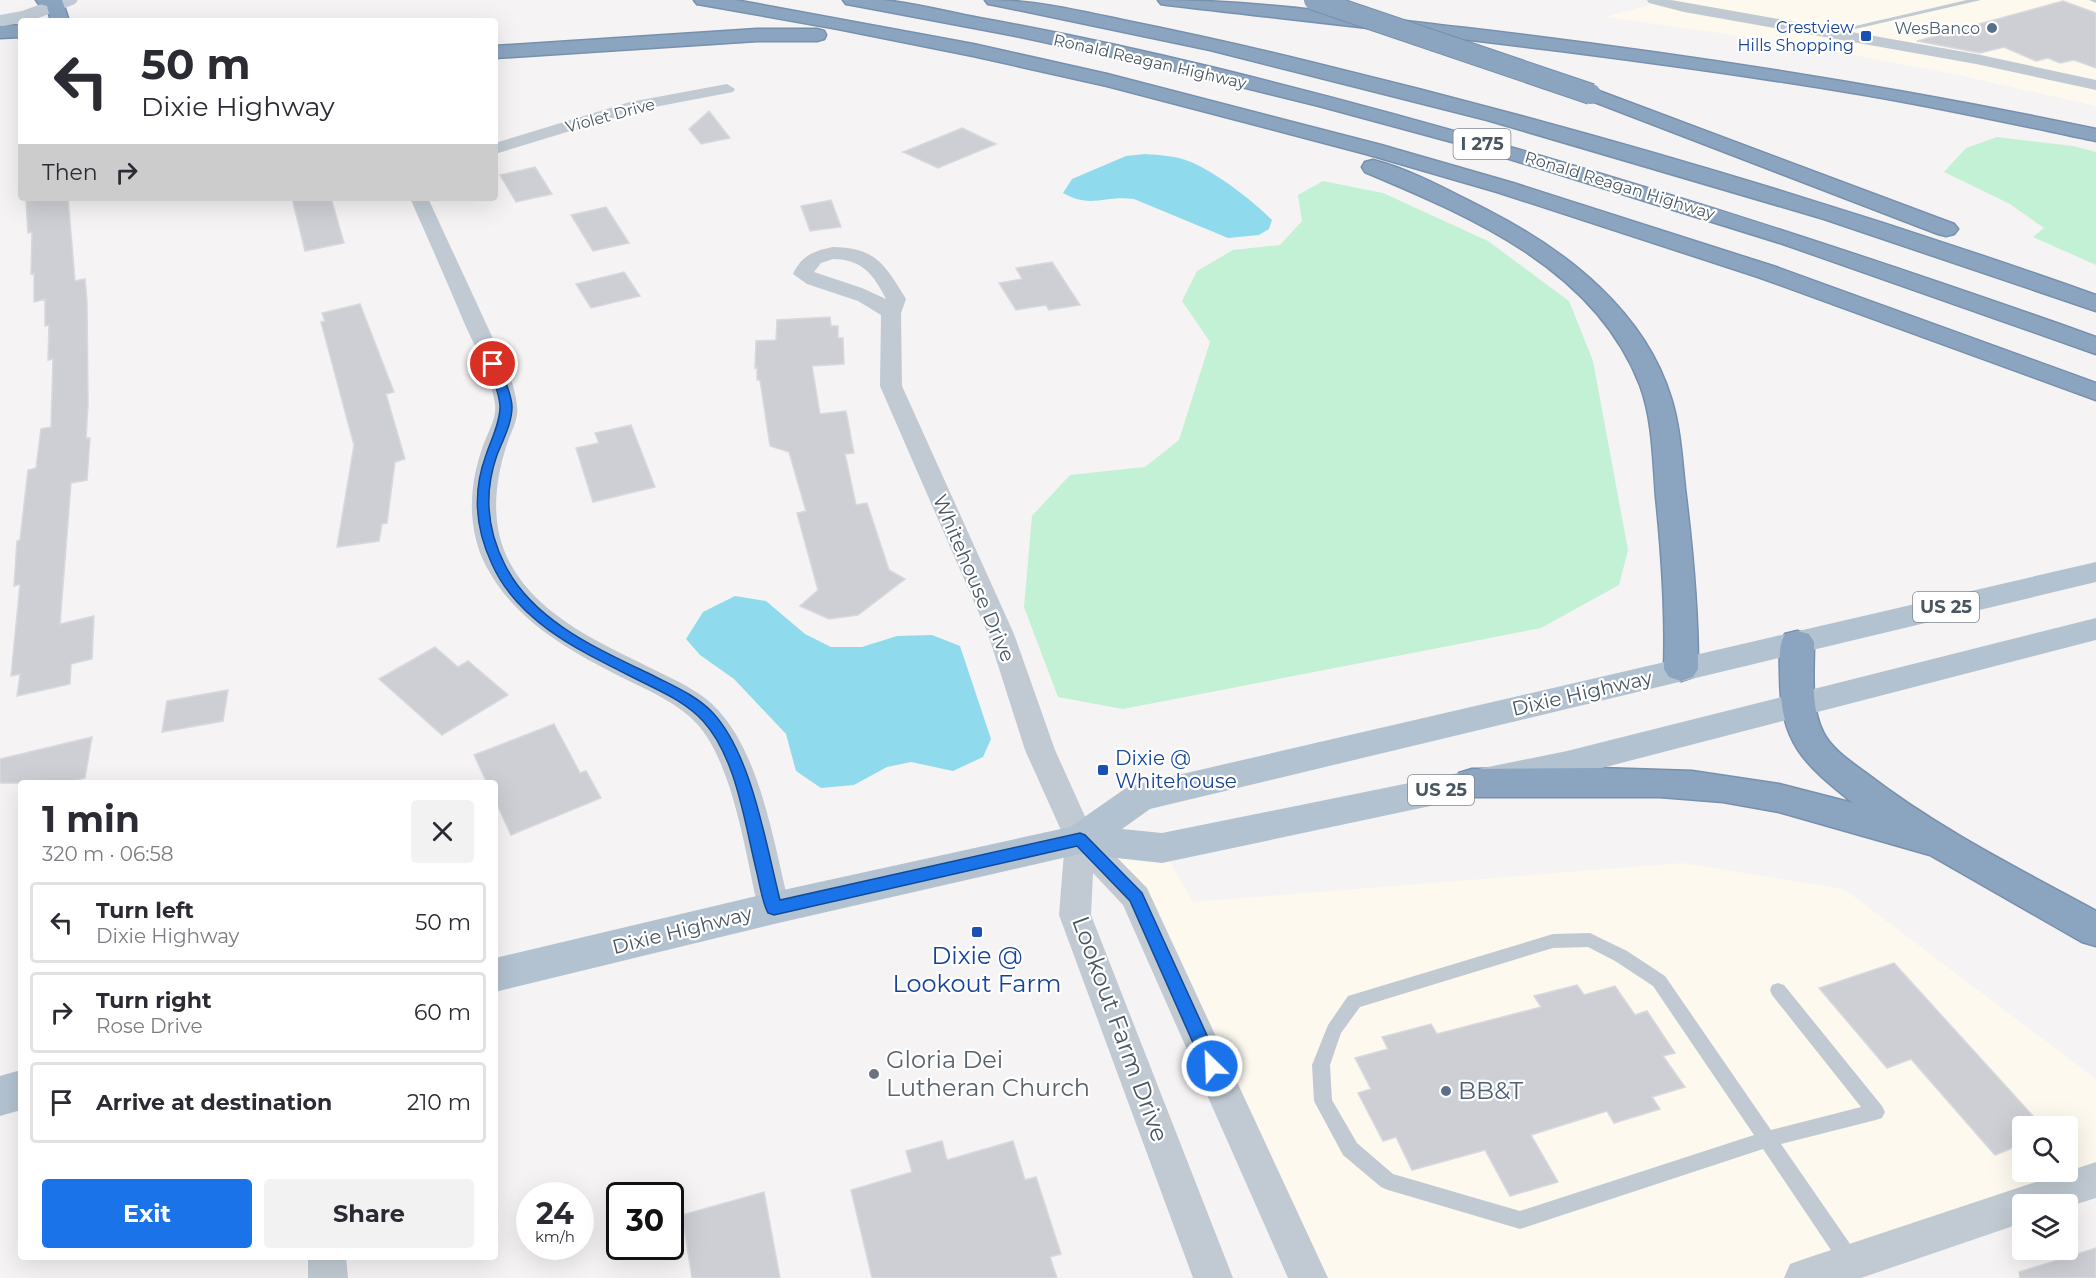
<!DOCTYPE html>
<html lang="en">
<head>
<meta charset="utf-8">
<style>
	body { margin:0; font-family:Montserrat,sans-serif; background:#f2f2f3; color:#2b2b33; height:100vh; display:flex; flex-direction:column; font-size:22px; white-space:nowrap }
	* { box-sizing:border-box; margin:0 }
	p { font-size:20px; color:#7c7c81 }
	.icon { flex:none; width:33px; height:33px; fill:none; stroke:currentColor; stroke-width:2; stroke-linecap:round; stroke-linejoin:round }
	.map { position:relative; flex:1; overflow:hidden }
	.sheet { position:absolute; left:18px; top:780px; width:480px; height:480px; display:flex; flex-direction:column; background:#fff; border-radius:6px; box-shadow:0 6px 24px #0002 }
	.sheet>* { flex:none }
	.guide { position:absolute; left:18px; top:18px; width:480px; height:183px; border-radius:6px; box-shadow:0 6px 24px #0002; background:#fff; color:#2b2b33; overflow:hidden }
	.buttons { position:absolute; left:2012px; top:1116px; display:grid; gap:12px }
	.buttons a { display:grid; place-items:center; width:66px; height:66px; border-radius:6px; background:#fff; box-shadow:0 6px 24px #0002; font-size:30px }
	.speed { position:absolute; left:516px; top:1182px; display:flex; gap:12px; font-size:30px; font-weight:700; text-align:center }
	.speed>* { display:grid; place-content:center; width:78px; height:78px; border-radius:50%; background:#fff; box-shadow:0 6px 24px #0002; line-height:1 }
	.speed small { font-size:15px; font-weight:400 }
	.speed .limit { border:3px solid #111; border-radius:9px; background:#fff; color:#111 }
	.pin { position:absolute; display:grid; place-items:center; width:51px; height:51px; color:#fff; margin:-26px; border:3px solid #fff; border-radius:50%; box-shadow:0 2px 6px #0007 }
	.me { position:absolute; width:66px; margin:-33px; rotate:336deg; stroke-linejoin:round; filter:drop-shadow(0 0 4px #0008) }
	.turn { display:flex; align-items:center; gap:21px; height:126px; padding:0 24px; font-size:27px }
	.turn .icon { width:78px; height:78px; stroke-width:2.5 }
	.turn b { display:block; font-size:42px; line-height:51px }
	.then { display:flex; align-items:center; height:57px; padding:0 24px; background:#0003; gap:12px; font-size:22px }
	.round { display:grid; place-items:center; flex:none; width:63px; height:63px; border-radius:6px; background:#f2f2f3 }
	.head { display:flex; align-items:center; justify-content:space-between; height:102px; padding:0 24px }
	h1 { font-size:36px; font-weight:700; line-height:45px }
	.primary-button { display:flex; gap:12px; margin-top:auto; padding:12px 24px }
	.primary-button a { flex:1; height:69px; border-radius:6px; background:#1a73e8; color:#fff; font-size:24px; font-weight:700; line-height:69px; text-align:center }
	.primary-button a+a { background:#f2f2f3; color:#2b2b33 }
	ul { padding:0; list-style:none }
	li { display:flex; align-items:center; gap:18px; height:81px; margin:0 12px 9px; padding:0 12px; border:3px solid #e1e1e2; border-radius:6px }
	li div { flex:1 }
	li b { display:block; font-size:22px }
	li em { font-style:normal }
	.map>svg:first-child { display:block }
	.commercial { fill:#fdf9ef; fill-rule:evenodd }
	.green { fill:#c3f1d5 }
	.water { fill:#90daee }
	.building { fill:#cdcfd5; stroke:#d7d9de; stroke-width:1.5 }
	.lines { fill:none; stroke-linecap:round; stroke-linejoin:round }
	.motorway-casing { stroke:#7690ad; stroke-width:3 }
	.service { fill:#c1cad2; fill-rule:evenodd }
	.minor { fill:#c1cad2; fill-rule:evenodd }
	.secondary { fill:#c1cbd6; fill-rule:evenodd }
	.primary { fill:#b3c2d1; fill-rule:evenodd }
	.motorway { fill:#8ba5c1; fill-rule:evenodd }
	.motorway-bridge-casing { stroke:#7690ad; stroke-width:22; stroke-linecap:butt }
	.motorway-bridge { stroke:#8ba5c1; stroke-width:20 }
	.route { fill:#1a73e8; stroke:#114b97; stroke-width:1.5 }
	.service-dot { fill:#5c6f8a; stroke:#fff; stroke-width:2 }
	.transit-dot { fill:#1a4fb4; stroke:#fff; stroke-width:2 }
	.worship-dot { fill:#6b7280; stroke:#fff; stroke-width:2 }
	.labels { text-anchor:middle; stroke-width:4.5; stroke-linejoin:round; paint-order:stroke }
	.far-transit-label { font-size:16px; fill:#164399; stroke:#fff; text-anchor:end }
	.far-service-label { font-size:16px; fill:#4e5e75; stroke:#fff; text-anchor:end }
	.far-street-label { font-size:16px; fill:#4a5661; stroke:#fff }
	.shield { fill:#fff; stroke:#808990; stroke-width:1.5 }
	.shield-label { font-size:18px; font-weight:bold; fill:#4a5661 }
	.street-label { font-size:20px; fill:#4a5661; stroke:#fff }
	.transit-label { font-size:20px; fill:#164399; stroke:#fff; text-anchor:start }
	.near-transit-label { font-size:24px; fill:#164399; stroke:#fff }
	.near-street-label { font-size:24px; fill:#4a5661; stroke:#fff }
	.near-worship-label { font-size:24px; fill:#5b616d; stroke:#fff; text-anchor:start }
	.near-service-label { font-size:24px; fill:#4e5e75; stroke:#fff; text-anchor:start }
</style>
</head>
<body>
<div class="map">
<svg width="2096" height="1278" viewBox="0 0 2096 1278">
	<rect width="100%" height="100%" fill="#f5f3f3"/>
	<path class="commercial" d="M 1652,0 L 2096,0 L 2096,106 L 1958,75 L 1791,43 L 1605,17 L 1649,5 Z
		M 1080,839 L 1162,848 L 1193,902 L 1682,863 L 1844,889 L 2096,1079 L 2096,1180 L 1804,1278 L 1308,1278 L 1136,897 ZM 2022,1126 L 2067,1126 L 2067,1172 L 2022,1172 Z"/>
	<path class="green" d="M 1997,137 L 2073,146 L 2096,152 L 2096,265 L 2033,237 L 2044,228 L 2010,204 L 1944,172 L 1966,148 Z
		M 1323,181 L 1383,193 L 1488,241 L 1569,301 L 1593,361 L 1628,550 L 1619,585 L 1541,628 L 1123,709 L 1058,697 L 1024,607 L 1032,516 L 1070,475 L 1145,467 L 1179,440 L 1210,342 L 1182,301 L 1197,271 L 1233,250 L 1280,245 L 1302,221 L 1298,195 Z"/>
	<path class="water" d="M 1145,154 C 1160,155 1177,156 1191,162 C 1218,174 1252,200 1272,220 L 1269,229 L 1259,235 L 1228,238 L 1134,199 C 1104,195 1091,209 1063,193 L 1072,179 L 1126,156 Z
		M 735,596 L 766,601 L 805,634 L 831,647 L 862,647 L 897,636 L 932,635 L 960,646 L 991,739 L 983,757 L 953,771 L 911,762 L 887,767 L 854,785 L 821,788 L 796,771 L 786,734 L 734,679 L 700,655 L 686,639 L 703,612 Z"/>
	<path class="building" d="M 2063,1 L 2096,13 L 2096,68 L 2074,60 L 2060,63 L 2048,58 L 2036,61 L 2004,47 L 1980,53 L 1917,41 Z
		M 709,111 L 730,138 L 701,144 L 689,129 Z
		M 962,128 L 996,144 L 938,168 L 903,152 Z
		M 535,167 L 552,194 L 516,202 L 500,175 Z
		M 40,198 L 68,198 L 75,281 L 85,279 L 87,302 L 88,404 L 86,438 L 90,438 L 87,480 L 71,483 L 60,624 L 94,616 L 92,659 L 71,664 L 70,684 L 17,696 L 20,674 L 11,676 L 20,584 L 14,586 L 17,541 L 20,540 L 28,470 L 36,468 L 41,429 L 51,427 L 53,359 L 48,360 L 49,325 L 45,326 L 45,299 L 34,302 L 34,273 L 31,274 L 32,232 L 28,233 L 26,201 Z
		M 292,198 L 331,198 L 344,243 L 305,251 Z
		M 831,200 L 841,227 L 810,231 L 801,206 Z
		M 606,207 L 629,243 L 593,251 L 571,215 Z
		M 1052,262 L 1080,305 L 1049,310 L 1046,305 L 1016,310 L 999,283 L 1022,279 L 1016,268 Z
		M 624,272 L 640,296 L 591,308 L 576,284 Z
		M 360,304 L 394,392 L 386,394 L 405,459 L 395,462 L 387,523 L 382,524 L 379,541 L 337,547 L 354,445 L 321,322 L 325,321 L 322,313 Z
		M 830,317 L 831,326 L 838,326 L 838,338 L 843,338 L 844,364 L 812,366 L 820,414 L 846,411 L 854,453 L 845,454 L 856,505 L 867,503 L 889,570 L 905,579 L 858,615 L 829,619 L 800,606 L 818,590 L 797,513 L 806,511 L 789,452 L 770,446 L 760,380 L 757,380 L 757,367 L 755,368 L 756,341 L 776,340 L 777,320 Z
		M 631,425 L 655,487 L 593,502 L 576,448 L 599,443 L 595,433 Z
		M 435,647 L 458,667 L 468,661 L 508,695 L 442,735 L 379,679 Z
		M 228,690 L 223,721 L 162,732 L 167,701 Z
		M 554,724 L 580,773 L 586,771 L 601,798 L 511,835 L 495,800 L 495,783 L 487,783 L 474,755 Z
		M 92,737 L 85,778 L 74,781 L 74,783 L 0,783 L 0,759 Z
		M 1894,963 L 2042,1126 L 2022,1126 L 2022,1144 L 1995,1155 L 1911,1059 L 1887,1068 L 1819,988 Z
		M 1577,985 L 1584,995 L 1615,986 L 1635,1015 L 1647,1011 L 1675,1053 L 1663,1056 L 1685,1087 L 1652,1097 L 1660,1109 L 1614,1123 L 1607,1111 L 1531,1135 L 1558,1182 L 1510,1196 L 1485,1150 L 1412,1170 L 1396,1137 L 1383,1141 L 1358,1093 L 1371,1089 L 1355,1058 L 1388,1049 L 1382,1037 L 1431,1024 L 1437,1034 L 1541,1007 L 1534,996 Z
		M 942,1141 L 947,1160 L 1013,1141 L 1025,1180 L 1036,1177 L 1061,1254 L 1050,1257 L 1057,1278 L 872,1278 L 851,1190 L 912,1172 L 906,1151 Z
		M 764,1192 L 780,1278 L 692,1278 L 682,1215 Z
		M 2096,1248 L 2096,1278 L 2020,1278 L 2019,1272 Z"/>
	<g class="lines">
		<defs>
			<path id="motorway" d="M 36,0 L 62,0 L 69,21 L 51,21 L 47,6 L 39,4 Z
				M 694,0 L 735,0 L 973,44 L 1107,74 L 1381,145 L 1513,183 L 1776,267 L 2096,383 L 2096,400 L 1758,277 L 1497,192 L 1366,154 L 1107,86 L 973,56 L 838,29 L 703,5 L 697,4 Z
				M 843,0 C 856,0 869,0 882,0 C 914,3 947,12 979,18 C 1058,32 1137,49 1215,68 C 1514,141 1806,234 2096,337 L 2096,354 L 1783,244 L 1474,148 L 1319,106 L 1169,69 L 1011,35 L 852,5 L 846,4 Z
				M 985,0 C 1033,0 1076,10 1122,20 C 1186,33 1250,47 1314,63 C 1578,127 1839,204 2096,295 L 2096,311 L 1824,219 L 1487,120 L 1210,50 L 994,5 L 988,4 Z
				M 1158,0 C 1261,0 1364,17 1466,28 C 1678,53 1887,85 2096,129 L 2096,141 C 2019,125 1942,108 1865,95 C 1633,56 1400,32 1167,5 L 1161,4 Z
				M 21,25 L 21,37 L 0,38 L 0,26 Z
				M 757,29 L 817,29 L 824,31 L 826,35 L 824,39 L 817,41 L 757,41 L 495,58 L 495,46 Z
				M 1591,88 L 1954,224 L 1958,229 L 1954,234 L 1946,236 L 1938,234 L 1584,98 L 1581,94 L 1584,90 Z
				M 1373,160 C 1413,170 1453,193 1489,211 C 1567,251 1645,312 1671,398 C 1681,430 1682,464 1686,497 C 1693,554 1698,611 1698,669 L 1693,677 L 1681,681 L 1669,677 L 1664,669 C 1666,611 1662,555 1656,497 C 1653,460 1653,420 1640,385 C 1595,269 1472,217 1365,172 L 1362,167 L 1365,162 Z
				M 1797,631 L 1809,634 L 1814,642 C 1814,671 1810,706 1823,732 C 1831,749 1851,762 1866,773 C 1937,828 2017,868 2096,911 L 2096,946 L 2082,942 L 1930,855 L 1779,812 L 1723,802 L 1660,797 L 1472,797 L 1459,793 L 1454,783 L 1459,773 L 1472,769 L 1598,768 L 1692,771 L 1779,784 L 1853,803 C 1803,763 1780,743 1780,674 C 1780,660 1778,646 1785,634 Z"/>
		</defs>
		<use href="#motorway" class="motorway-casing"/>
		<path class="service" d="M 1967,0 L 1981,0 L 1829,35 L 1825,33 Z
			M 2089,0 L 2096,0 L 2096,3 Z
			M 1590,933 L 1627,951 L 1665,976 L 1771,1130 L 1861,1107 L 1772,995 L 1770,990 L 1772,985 L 1778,983 L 1784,985 L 1882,1106 L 1885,1112 L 1882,1118 L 1876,1120 L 1781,1144 L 1857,1254 L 1860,1261 L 1857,1268 L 1850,1271 L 1843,1268 L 1763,1149 L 1520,1229 L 1388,1190 L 1381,1187 L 1343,1155 L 1314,1101 L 1312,1065 L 1328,1025 L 1348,996 L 1553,934 ZM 1588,947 L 1615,961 L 1653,986 L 1754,1135 L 1520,1211 L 1393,1174 L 1357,1143 L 1332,1100 L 1330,1065 L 1341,1033 L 1360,1007 L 1553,948 Z"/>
		<path class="minor" d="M 1647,0 L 1671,0 L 1976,54 L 2096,80 L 2096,90 L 1976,64 L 1684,12 L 1649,3 Z
			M 727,84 L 735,89 L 733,92 L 639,110 L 495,154 L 495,143 L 630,102 Z
			M 410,198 L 428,198 C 448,242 469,286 489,330 C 499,353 515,380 517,406 C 519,419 511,432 507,444 C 494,484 490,526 510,563 C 540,619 607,646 661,673 C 681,683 703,693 718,710 C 762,758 774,846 790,908 L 785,917 L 774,921 L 763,917 L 758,908 C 746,856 733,763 697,724 C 679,704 652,692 629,681 C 573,653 516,623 486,566 C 466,527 469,483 484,443 C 489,430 497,417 495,404 C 491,377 477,351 466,327 C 448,284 429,241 410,198 Z
			M 833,247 C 877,248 885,265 906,299 L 901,313 L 902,386 L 1014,634 L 1055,750 L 1092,832 L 1147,888 L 1328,1278 L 1288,1278 L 1123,905 L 1093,873 L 1091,915 L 1233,1278 L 1193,1278 L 1059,915 L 1065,839 L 1025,750 L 988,634 L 880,386 L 881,315 L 858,301 L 807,284 L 793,274 C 802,255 814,251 833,247 ZM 833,259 C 862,259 874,275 886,299 L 862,288 L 814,272 L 821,263 Z
			M 2096,1162 L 2096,1198 L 2067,1207 L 2067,1204 L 2022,1204 L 2022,1223 L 1861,1278 L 1784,1278 L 1790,1264 L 1804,1259 Z
			M 308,1257 L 346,1257 L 348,1278 L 308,1278 Z"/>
		<path class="secondary" d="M 52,0 L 78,0 L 75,4 L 33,20 L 0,27 L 0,15 L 22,11 Z"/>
		<path class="primary" d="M 2096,562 L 2096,582 L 1150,809 L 1122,829 L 1162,833 L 1567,751 L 2096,618 L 2096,640 L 1567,777 L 1162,863 L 1080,854 L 774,924 L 495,992 L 495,958 L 774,892 L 1070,827 L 1126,788 L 1139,784 Z
			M 21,1070 L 21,1110 L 0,1116 L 0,1076 Z"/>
		<use href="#motorway" class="motorway"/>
		<defs>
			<path id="motorway-bridge" d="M 1314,0 L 1591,94"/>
		</defs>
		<use href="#motorway-bridge" class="motorway-bridge-casing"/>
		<use href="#motorway-bridge" class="motorway-bridge"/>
	</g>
	<path class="route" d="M 493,361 L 499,364 C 503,377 512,394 512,407 C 512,423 503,440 497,455 C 484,492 487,530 505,565 C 533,621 598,649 652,675 C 673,686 696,695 713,713 C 752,755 766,845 780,900 L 1080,833 L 1085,835 L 1142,893 L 1221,1066 L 1219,1072 L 1212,1074 L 1206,1072 L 1130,901 L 1077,846 L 774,915 L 768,913 C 762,901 760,886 757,873 C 745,826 737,758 703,721 C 687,703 664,693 642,682 C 587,654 519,625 492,564 C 475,528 472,493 486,455 C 491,440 500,423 500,407 C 500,394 492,377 488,364 Z"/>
	<g class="service-dot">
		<circle cx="1992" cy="28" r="6"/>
		<circle cx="1446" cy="1091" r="6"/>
	</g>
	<g class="transit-dot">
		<rect x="1860" y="30" width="12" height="12" rx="3"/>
		<rect x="1097" y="764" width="12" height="12" rx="3"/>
		<rect x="971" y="926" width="12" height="12" rx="3"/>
	</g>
	<circle class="worship-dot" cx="874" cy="1074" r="6"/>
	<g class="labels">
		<g class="far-transit-label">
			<text x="1854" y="33">Crestview<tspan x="1854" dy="18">Hills Shopping</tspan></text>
		</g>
		<g class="far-service-label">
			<text x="1980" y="34">WesBanco</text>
		</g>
		<g class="far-street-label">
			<text transform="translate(1150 61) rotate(13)" y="6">Ronald Reagan Highway</text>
			<text transform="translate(610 115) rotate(-15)" y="6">Violet Drive</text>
			<text transform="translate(1620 185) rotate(17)" y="6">Ronald Reagan Highway</text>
		</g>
		<g class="shield">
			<rect x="1453.5" y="129" width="57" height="30" rx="4.5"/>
			<rect x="1913" y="592" width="66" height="30" rx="4.5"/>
			<rect x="1408" y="775" width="66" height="30" rx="4.5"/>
		</g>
		<g class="shield-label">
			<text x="1482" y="150">I 275</text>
			<text x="1946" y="613">US 25</text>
			<text x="1441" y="796">US 25</text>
		</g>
		<g class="street-label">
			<text transform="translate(974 578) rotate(67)" y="7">Whitehouse Drive</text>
			<text transform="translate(1582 693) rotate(-13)" y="7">Dixie Highway</text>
			<text transform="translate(682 930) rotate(-14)" y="7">Dixie Highway</text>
		</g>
		<g class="transit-label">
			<text x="1115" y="765">Dixie @<tspan x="1115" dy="23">Whitehouse</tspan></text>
		</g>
		<g class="near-transit-label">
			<text x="977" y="964">Dixie @<tspan x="977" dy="28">Lookout Farm</tspan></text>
		</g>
		<g class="near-street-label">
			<text transform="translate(1120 1029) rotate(70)" y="8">Lookout Farm Drive</text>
		</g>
		<g class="near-worship-label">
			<text x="886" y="1068">Gloria Dei<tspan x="886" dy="28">Lutheran Church</tspan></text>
		</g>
		<g class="near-service-label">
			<text x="1458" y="1099">BB&amp;T</text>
		</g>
	</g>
</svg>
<div class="buttons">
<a><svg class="icon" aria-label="search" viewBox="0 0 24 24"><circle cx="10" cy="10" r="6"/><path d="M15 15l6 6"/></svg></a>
<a><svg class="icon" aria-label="layers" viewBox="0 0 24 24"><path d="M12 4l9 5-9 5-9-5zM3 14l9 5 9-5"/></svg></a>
</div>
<div class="speed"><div>24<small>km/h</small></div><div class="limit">30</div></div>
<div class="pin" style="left:493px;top:364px;background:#d93025"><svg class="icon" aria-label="arrive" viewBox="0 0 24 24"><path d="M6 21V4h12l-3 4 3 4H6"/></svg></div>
<svg class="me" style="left:1212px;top:1066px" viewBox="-20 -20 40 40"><circle r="17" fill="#1a73e8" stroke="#fff" stroke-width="3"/><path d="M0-11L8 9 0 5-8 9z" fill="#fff"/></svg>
<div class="guide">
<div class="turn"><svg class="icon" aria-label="left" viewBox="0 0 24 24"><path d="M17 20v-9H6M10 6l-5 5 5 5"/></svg><div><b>50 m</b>Dixie Highway</div></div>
<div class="then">Then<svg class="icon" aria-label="right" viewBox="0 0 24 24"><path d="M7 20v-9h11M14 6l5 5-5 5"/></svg></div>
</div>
<section class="sheet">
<div class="head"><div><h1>1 min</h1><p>320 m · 06:58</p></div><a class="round"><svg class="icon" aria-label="close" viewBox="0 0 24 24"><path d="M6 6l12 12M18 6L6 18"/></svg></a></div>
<ul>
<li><svg class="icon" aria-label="left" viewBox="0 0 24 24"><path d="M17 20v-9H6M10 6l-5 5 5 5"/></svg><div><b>Turn left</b><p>Dixie Highway</p></div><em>50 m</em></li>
<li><svg class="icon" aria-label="right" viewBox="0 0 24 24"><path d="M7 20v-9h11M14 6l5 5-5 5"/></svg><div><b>Turn right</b><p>Rose Drive</p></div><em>60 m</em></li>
<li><svg class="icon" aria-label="arrive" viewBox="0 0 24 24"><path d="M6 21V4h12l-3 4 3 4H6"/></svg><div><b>Arrive at destination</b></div><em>210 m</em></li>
</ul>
<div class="primary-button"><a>Exit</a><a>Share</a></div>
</section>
</div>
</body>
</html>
